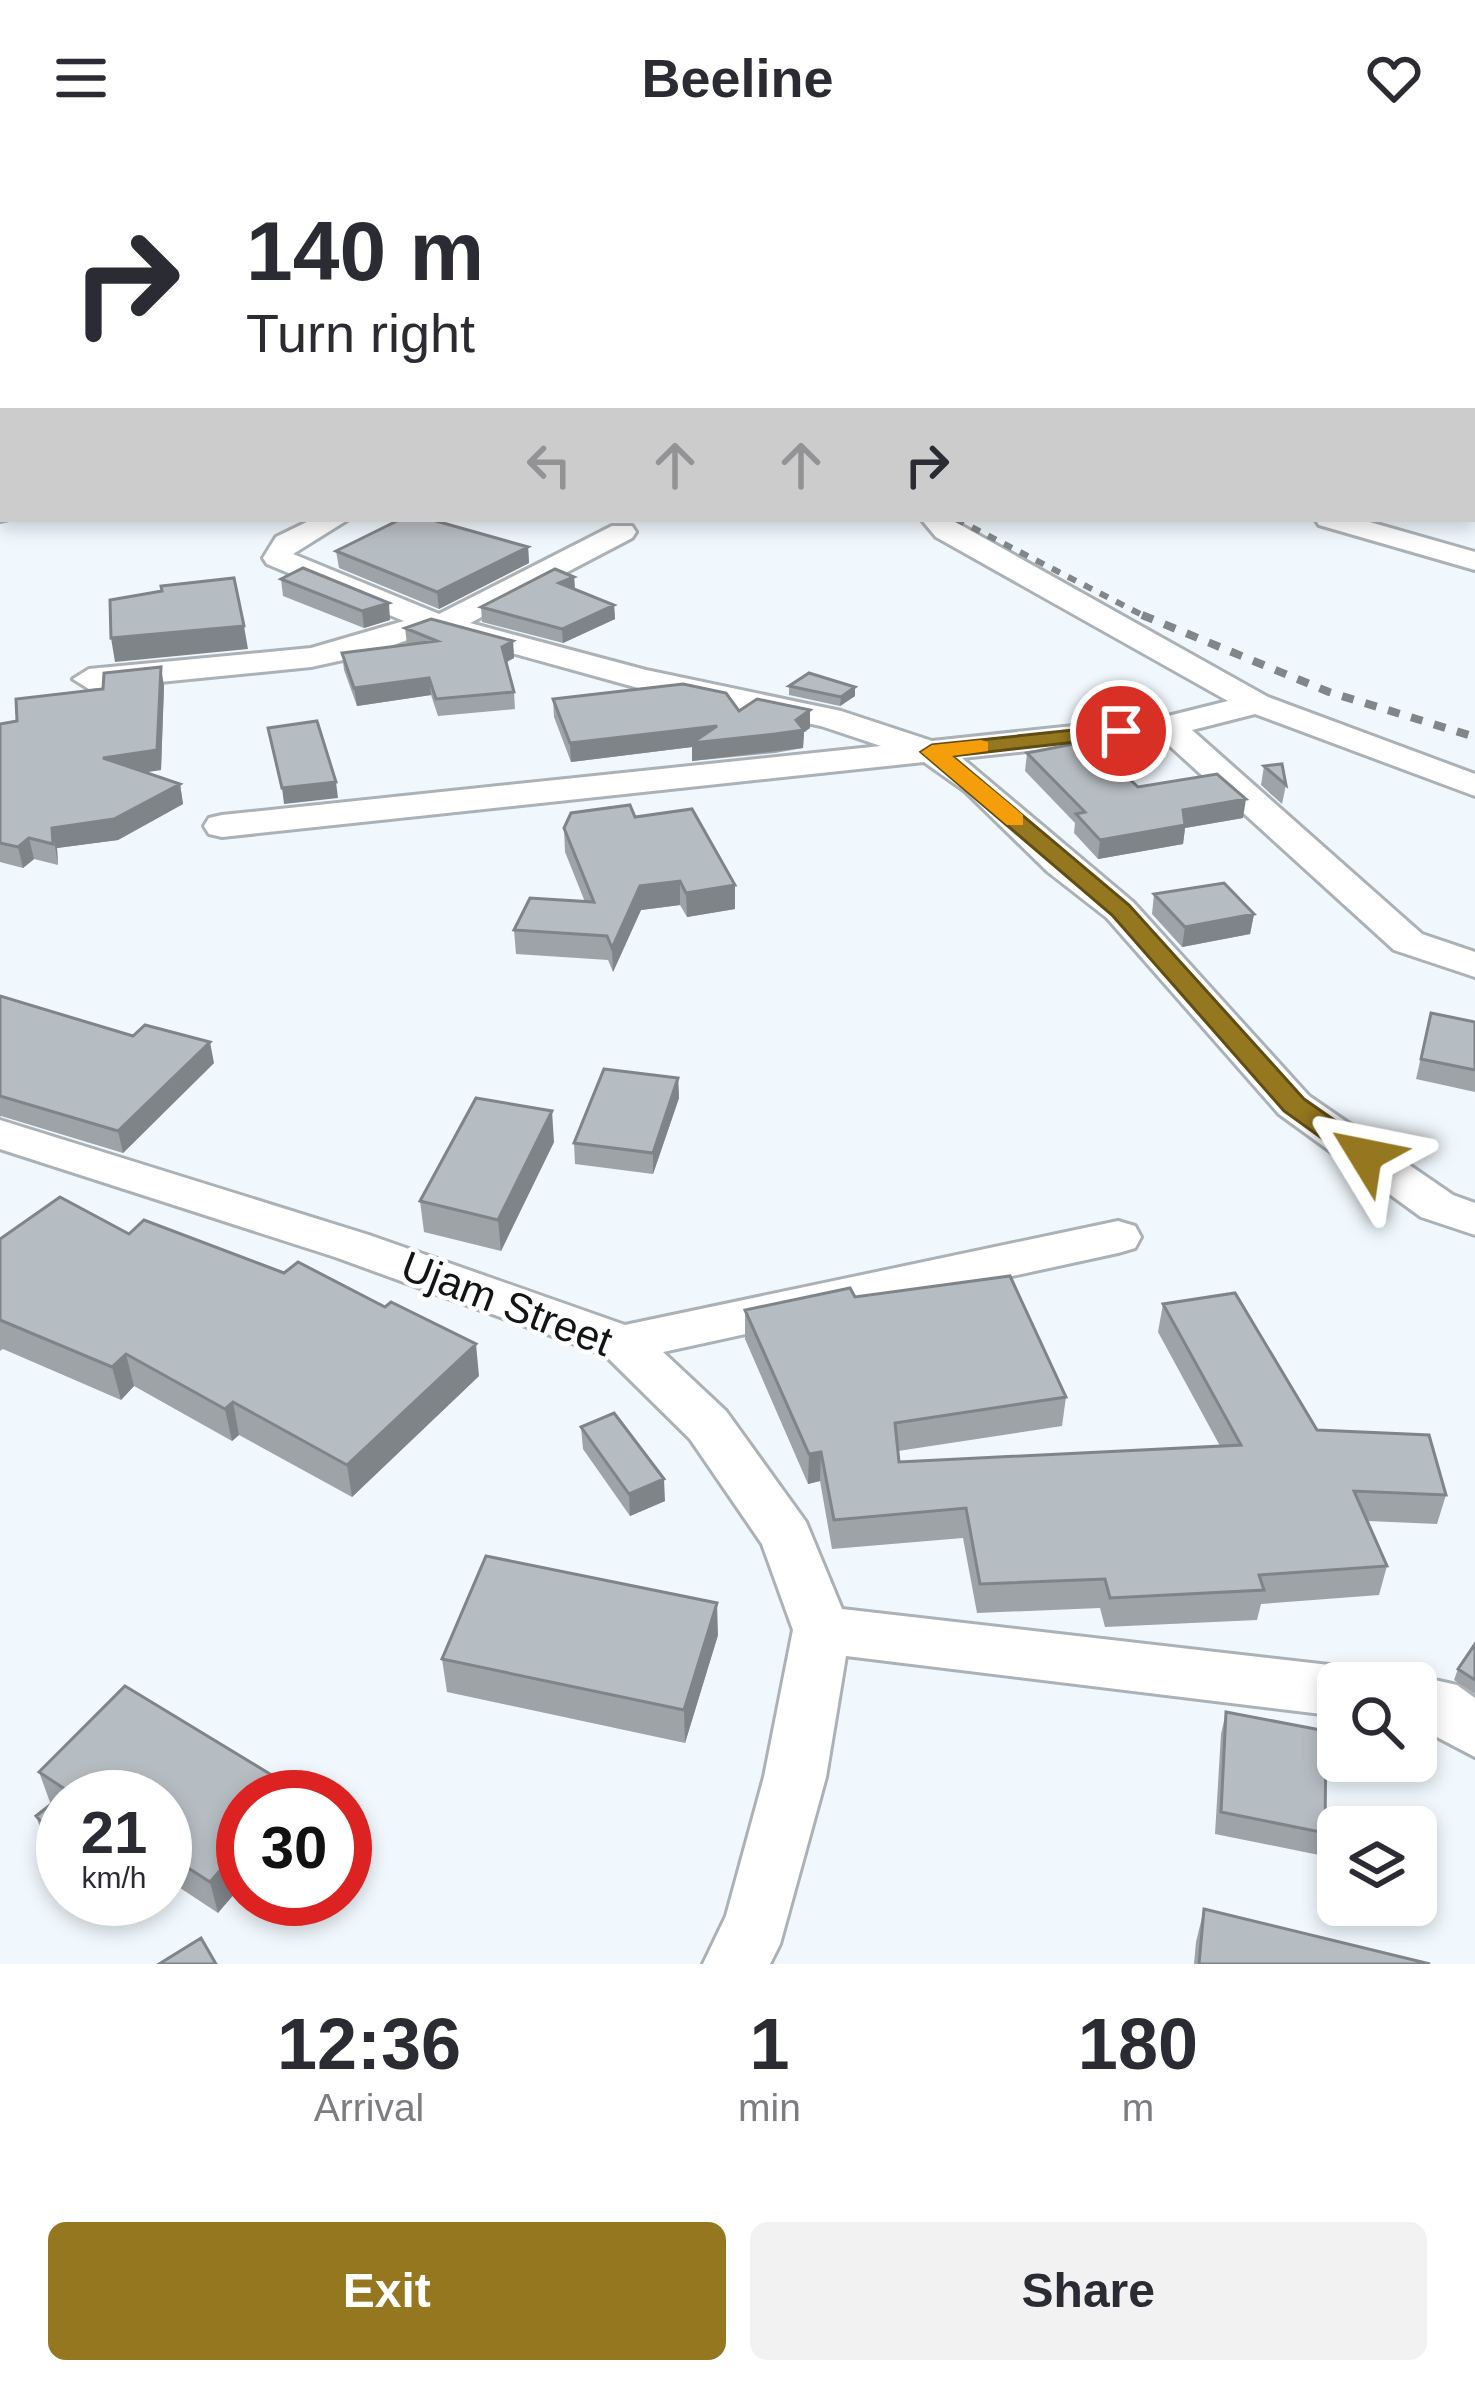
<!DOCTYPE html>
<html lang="en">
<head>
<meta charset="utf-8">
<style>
	body { margin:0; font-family:Arial,sans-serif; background:#f2f2f3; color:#2b2b33; height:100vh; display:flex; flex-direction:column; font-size:45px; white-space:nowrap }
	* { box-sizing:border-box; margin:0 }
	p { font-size:39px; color:#7c7c81 }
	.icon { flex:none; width:66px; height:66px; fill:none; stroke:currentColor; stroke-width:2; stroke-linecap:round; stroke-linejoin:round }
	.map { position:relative; height:1808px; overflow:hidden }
	.sheet { display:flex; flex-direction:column; background:#fff; flex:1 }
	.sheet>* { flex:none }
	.hud { position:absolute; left:0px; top:0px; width:1476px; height:366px; box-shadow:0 6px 18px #0003; background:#fff; color:#2b2b33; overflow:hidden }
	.fabs { position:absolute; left:1317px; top:1506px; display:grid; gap:24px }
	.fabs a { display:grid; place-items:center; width:120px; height:120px; border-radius:18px; background:#fff; box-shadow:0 6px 18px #0003; font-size:60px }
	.speed { position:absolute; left:36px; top:1614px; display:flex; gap:24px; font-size:60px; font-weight:700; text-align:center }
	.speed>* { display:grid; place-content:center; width:156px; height:156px; border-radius:50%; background:#fff; box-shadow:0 6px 18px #0003; line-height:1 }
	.speed small { font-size:30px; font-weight:400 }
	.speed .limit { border:18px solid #d22; background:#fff; color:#111 }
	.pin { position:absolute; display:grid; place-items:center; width:102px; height:102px; color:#fff; margin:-51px; border:6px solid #fff; border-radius:50%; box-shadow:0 3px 12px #0007 }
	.me { position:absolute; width:132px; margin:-66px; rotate:305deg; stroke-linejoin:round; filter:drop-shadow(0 0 9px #0008) }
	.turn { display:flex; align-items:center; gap:42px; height:252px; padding:0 48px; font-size:54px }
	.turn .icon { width:156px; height:156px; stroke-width:2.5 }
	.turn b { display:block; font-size:84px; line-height:102px }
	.lanes { display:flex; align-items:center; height:114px; padding:0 48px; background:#0003; justify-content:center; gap:60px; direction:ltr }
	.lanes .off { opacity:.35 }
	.eta { display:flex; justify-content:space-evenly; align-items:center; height:204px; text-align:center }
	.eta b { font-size:72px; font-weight:700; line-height:84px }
	.action { display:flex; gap:24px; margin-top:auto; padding:24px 48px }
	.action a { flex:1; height:138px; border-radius:18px; background:#94771e; color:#fff; font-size:48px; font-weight:700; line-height:138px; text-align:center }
	.action a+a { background:#f2f2f3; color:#2b2b33 }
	header { display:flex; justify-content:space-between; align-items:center; height:156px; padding:0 48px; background:#fff; font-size:54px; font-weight:700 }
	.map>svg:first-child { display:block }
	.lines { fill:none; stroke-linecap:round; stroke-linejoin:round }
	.street-casing { stroke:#abb2b7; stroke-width:6 }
	.street { fill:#fff; fill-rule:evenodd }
	.rail-far1 { stroke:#818689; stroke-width:6; stroke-dasharray:9 9; stroke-linecap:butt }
	.rail { stroke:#818689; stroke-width:8; stroke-dasharray:12 12; stroke-linecap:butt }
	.wall { fill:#9da3a7 }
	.shaded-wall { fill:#7f8488 }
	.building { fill:#b6bdc2; stroke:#7f8488; stroke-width:3 }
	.route { fill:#94771e; stroke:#604d14; stroke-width:3 }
	.slow { fill:#f59e0b }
	.labels { text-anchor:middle; stroke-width:9; stroke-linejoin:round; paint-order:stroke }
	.near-street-label { font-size:42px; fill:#121416; stroke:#fff }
</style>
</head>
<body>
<header><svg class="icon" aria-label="menu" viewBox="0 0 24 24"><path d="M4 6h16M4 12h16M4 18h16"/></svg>Beeline<svg class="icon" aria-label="heart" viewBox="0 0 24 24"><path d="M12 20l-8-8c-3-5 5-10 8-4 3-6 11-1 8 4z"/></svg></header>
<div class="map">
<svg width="1475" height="1808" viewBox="0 0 1475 1808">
	<rect width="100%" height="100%" fill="#f0f8fd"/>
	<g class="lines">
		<defs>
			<path id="street" d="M 457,0 L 475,0 L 455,3 Z
				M 501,0 L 519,0 L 500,3 Z
				M 566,0 L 584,0 L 565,3 Z
				M 632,0 L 650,0 L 650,3 L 632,3 Z
				M 693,0 L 711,0 L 711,3 L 693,3 Z
				M 758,0 L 776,0 L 757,3 Z
				M 1473,220 L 1475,220 L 1475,236 L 1473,236 Z
				M 3,348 L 3,363 L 9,363 L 0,365 Z
				M 313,363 L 349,363 L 293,398 L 439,458 L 612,370 L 632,370 L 636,376 L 632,382 L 470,467 L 646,514 L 841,555 L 932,585 L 1168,560 L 1228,545 L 936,381 L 921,363 L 950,363 L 1268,541 L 1475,618 L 1475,640 L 1255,558 L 1192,574 L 1422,778 L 1475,796 L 1475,821 L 1394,794 L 1160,581 L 962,602 L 1133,746 L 1309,940 L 1453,1039 L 1475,1047 L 1475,1079 L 1421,1061 L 1279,958 L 1107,762 L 1048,716 L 965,635 L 924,606 L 222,681 L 209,678 L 204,670 L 209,662 L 222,659 L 881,590 L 821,570 L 642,533 L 432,475 L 366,499 L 311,511 L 89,533 L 73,523 L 89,513 L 311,492 L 404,465 L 267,408 L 263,402 L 276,381 Z
				M 1315,363 L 1359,363 L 1475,396 L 1475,414 L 1319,369 Z
				M 0,964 L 369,1079 L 625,1169 L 1118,1065 L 1135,1070 L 1141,1081 L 1135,1092 L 1118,1097 L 663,1196 L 726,1255 L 806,1366 L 842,1453 L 1338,1510 L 1359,1517 L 1363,1527 L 1338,1527 L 1338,1560 L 846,1500 L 826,1621 L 780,1788 L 770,1808 L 703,1808 L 726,1760 L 764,1621 L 793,1474 L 762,1388 L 690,1283 L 605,1199 L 335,1101 L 0,993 Z
				M 1416,1520 L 1457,1529 L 1475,1542 L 1475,1601 L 1416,1570 L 1416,1527 L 1396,1527 Z"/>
		</defs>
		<use href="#street" class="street-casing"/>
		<use href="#street" class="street"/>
		<path class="rail-far1" d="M 956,363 L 1148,462"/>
		<path class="rail" d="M 1142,459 L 1329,536 L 1475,581"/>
	</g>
	<path class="wall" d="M 528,391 L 529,407 L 439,453 L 339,412 L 336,395 Z
		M 574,421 L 575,433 L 614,449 L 615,463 L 563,487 L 482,466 L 481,451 Z
		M 281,423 L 390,464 L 364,472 L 283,440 Z
		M 405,472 L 513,485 L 514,502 L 506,506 L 514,536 L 515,553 L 438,560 L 431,539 L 357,550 L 344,514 L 342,497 L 407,489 Z
		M 164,530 L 161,614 L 146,616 L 180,628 L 183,648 L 118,684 L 57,692 L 58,709 L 34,703 L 23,712 L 0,706 L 0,568 L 17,565 Z
		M 789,530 L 855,531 L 855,540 L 840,550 L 789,539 Z
		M 553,543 L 739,555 L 810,572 L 804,576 L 803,592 L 775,597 L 692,605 L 692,591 L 571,606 L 554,561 Z
		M 1027,597 L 1243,662 L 1185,672 L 1183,688 L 1098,703 L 1074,677 L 1075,667 L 1025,615 Z
		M 1264,610 L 1286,629 L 1282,648 L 1261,629 Z
		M 635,661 L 735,729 L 735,753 L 687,761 L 680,749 L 641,754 L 613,816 L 608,804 L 516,798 L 514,774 L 585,746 L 565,696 L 564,672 Z
		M 1154,738 L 1254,758 L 1250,778 L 1182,791 L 1152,758 Z
		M 0,840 L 214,907 L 123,997 L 1,960 L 0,961 Z
		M 1431,857 L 1475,866 L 1475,936 L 1416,923 Z
		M 678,922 L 679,942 L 653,1018 L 575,1008 L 574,987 Z
		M 554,986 L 501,1095 L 424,1076 L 420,1045 Z
		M 129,1078 L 479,1220 L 352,1341 L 239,1279 L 232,1285 L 134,1230 L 121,1244 L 3,1193 L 0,1195 L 0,1083 Z
		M 855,1141 L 1066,1241 L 1062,1270 L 898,1295 L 899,1306 L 1220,1290 L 1158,1176 L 1163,1148 L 1317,1274 L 1446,1339 L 1437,1368 L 1368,1365 L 1387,1410 L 1379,1439 L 1261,1448 L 1257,1464 L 1105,1471 L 1100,1452 L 977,1457 L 963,1382 L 832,1393 L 820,1325 L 808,1328 L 745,1183 L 745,1154 Z
		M 581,1271 L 665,1345 L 630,1360 L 583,1293 Z
		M 718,1479 L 685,1587 L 447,1536 L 442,1503 Z
		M 1475,1488 L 1475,1538 L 1454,1524 L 1458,1513 Z
		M 1226,1556 L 1325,1677 L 1319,1699 L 1215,1678 L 1221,1578 Z
		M 39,1616 L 293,1632 L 295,1641 L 243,1641 L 218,1757 L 165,1722 L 165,1641 L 63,1641 L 63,1708 L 47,1691 L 36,1660 L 51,1649 Z
		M 1204,1753 L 1430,1808 L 1194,1808 L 1196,1786 Z"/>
	<path class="shaded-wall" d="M 528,391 L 529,407 L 439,453 L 437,436 Z
		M 574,421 L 575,435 L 559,427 Z
		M 389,447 L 390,464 L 364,472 L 362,455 Z
		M 614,449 L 615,463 L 563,487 L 562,473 Z
		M 244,470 L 248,493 L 115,506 L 111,482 Z
		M 513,485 L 514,502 L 503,508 L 502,491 Z
		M 161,511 L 164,530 L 161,614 L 107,622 L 103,602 Z
		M 429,522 L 431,539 L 357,550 L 354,532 Z
		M 855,531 L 855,540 L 840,550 L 841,541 Z
		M 810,554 L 810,572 L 804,576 L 803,592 L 692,605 L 692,591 L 571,606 L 570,587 L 717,570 L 796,564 Z
		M 336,626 L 338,642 L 284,648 L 282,632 Z
		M 180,628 L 183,648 L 118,684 L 57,692 L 58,709 L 52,672 Z
		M 1246,643 L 1243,662 L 1185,672 L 1183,688 L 1098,703 L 1100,684 L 1183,654 Z
		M 29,682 L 34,703 L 23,712 L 18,691 Z
		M 680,725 L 680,749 L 641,754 L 613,816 L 612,792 L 640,730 Z
		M 735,729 L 735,753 L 687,761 L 686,737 Z
		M 1254,758 L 1250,778 L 1182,791 L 1185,771 Z
		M 210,886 L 214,907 L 123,997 L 118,975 Z
		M 678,922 L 679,942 L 653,1018 L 653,997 Z
		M 552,955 L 554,986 L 501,1095 L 498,1064 Z
		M 476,1188 L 479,1220 L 352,1341 L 347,1309 Z
		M 126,1198 L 134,1230 L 121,1244 L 112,1211 Z
		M 233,1246 L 239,1279 L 232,1285 L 225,1253 Z
		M 821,1296 L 820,1325 L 808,1328 L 809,1298 Z
		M 664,1323 L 665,1345 L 630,1360 L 629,1338 Z
		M 717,1447 L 718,1479 L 685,1587 L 684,1554 Z
		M 243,1688 L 243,1728 L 218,1757 L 210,1726 Z"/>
	<path class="building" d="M 4,0 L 345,0 L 343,3 L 3,3 L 3,118 L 0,118 L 0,6 Z
		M 918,0 L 1475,0 L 1475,47 L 1473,49 L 1473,3 L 917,3 Z
		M 1475,64 L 1475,136 L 1473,137 L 1473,65 Z
		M 3,135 L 3,175 L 0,175 L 0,137 Z
		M 1473,150 L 1475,159 L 1475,185 L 1473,184 Z
		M 401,363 L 429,363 L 528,391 L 437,436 L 336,395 Z
		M 303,412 L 389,447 L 362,455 L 281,423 Z
		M 555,413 L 574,421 L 559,427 L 614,449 L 562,473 L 481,451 Z
		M 234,422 L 244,470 L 111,482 L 110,444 L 162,435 L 161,430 Z
		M 431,463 L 513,485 L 502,491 L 514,536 L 436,543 L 429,522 L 354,532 L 342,497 L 437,485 L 405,472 Z
		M 161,511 L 157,594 L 103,602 L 180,628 L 114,663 L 52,672 L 53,688 L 29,682 L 18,691 L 0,687 L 0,568 L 17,565 L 16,543 L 103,533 L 104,517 Z
		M 809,517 L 855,531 L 841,541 L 789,530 Z
		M 683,528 L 726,537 L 739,555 L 757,543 L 810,554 L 796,564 L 804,574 L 775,578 L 692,587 L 717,570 L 570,587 L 553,543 Z
		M 317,565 L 336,626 L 282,632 L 268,572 Z
		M 1089,585 L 1138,631 L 1217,618 L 1246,643 L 1183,654 L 1185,669 L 1100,684 L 1076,658 L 1085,656 L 1027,597 Z
		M 1282,608 L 1286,629 L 1264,610 Z
		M 630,649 L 635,661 L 692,653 L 735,729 L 686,737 L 680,725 L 640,730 L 612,792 L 607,780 L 514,774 L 530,742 L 594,746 L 564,672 L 571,657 Z
		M 1224,727 L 1254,758 L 1185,771 L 1154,738 Z
		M 0,840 L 133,880 L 145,869 L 210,886 L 118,975 L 0,940 Z
		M 1431,857 L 1475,866 L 1475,914 L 1421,903 Z
		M 604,913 L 678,922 L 653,997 L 574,987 Z
		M 476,942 L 552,955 L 498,1064 L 420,1045 Z
		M 60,1041 L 129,1078 L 144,1064 L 284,1117 L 298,1106 L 385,1151 L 391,1146 L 476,1188 L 347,1309 L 233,1246 L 225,1253 L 126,1198 L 112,1211 L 0,1164 L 0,1083 Z
		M 1010,1120 L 1066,1241 L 895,1267 L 899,1306 L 1241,1289 L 1163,1148 L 1235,1137 L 1317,1274 L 1429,1279 L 1446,1339 L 1354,1335 L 1387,1410 L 1259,1419 L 1264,1434 L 1110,1442 L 1105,1423 L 980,1428 L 966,1352 L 834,1364 L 821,1296 L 809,1298 L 745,1154 L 850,1132 L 855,1141 Z
		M 614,1257 L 664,1323 L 629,1338 L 581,1271 Z
		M 486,1400 L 717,1447 L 684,1554 L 442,1503 Z
		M 1475,1488 L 1475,1524 L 1458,1513 Z
		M 125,1530 L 293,1632 L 285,1641 L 243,1641 L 243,1688 L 210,1726 L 165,1697 L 165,1641 L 63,1641 L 63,1688 L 36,1660 L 68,1635 L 39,1616 Z
		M 1226,1556 L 1326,1575 L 1325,1677 L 1221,1656 Z
		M 1204,1753 L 1430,1808 L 1199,1808 Z
		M 201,1782 L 216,1808 L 159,1808 Z"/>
	<path class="route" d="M 1121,569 L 1132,575 L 1129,580 L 952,600 L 1129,749 L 1304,943 L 1376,993 L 1380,999 L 1376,1006 L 1355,1006 L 1284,955 L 1112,759 L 921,596 L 932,589 Z"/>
	<path class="slow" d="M 981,584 L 988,586 L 988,595 L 952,600 L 1023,659 L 1023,669 L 1007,669 L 921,596 L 932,589 Z"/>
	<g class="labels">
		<g class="near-street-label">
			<text transform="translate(507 1147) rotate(21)" y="15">Ujam Street</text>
		</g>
	</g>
</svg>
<div class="fabs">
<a><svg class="icon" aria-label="search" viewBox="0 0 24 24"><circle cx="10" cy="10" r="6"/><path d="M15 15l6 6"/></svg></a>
<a><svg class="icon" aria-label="layers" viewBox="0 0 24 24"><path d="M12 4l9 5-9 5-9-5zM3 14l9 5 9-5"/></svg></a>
</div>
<div class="speed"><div>21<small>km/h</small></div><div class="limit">30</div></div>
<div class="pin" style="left:1121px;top:575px;background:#d93025"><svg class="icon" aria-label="arrive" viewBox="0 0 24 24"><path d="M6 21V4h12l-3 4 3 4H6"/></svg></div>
<svg class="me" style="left:1365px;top:999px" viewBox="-20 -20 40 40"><path d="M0-17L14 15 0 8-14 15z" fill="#94771e" stroke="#fff" stroke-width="4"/></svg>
<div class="hud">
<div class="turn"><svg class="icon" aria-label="right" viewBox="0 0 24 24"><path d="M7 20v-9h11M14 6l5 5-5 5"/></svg><div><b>140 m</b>Turn right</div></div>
<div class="lanes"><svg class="icon off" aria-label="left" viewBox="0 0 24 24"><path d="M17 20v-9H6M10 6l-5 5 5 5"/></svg><svg class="icon off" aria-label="ahead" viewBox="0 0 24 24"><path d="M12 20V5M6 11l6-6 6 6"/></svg><svg class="icon off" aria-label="ahead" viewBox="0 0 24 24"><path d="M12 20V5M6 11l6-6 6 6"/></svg><svg class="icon" aria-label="right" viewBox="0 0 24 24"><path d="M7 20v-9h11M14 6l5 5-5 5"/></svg></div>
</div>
</div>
<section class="sheet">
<div class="eta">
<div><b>12:36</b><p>Arrival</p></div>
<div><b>1</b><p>min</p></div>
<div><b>180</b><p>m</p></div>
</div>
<div class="action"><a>Exit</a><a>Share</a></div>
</section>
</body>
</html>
